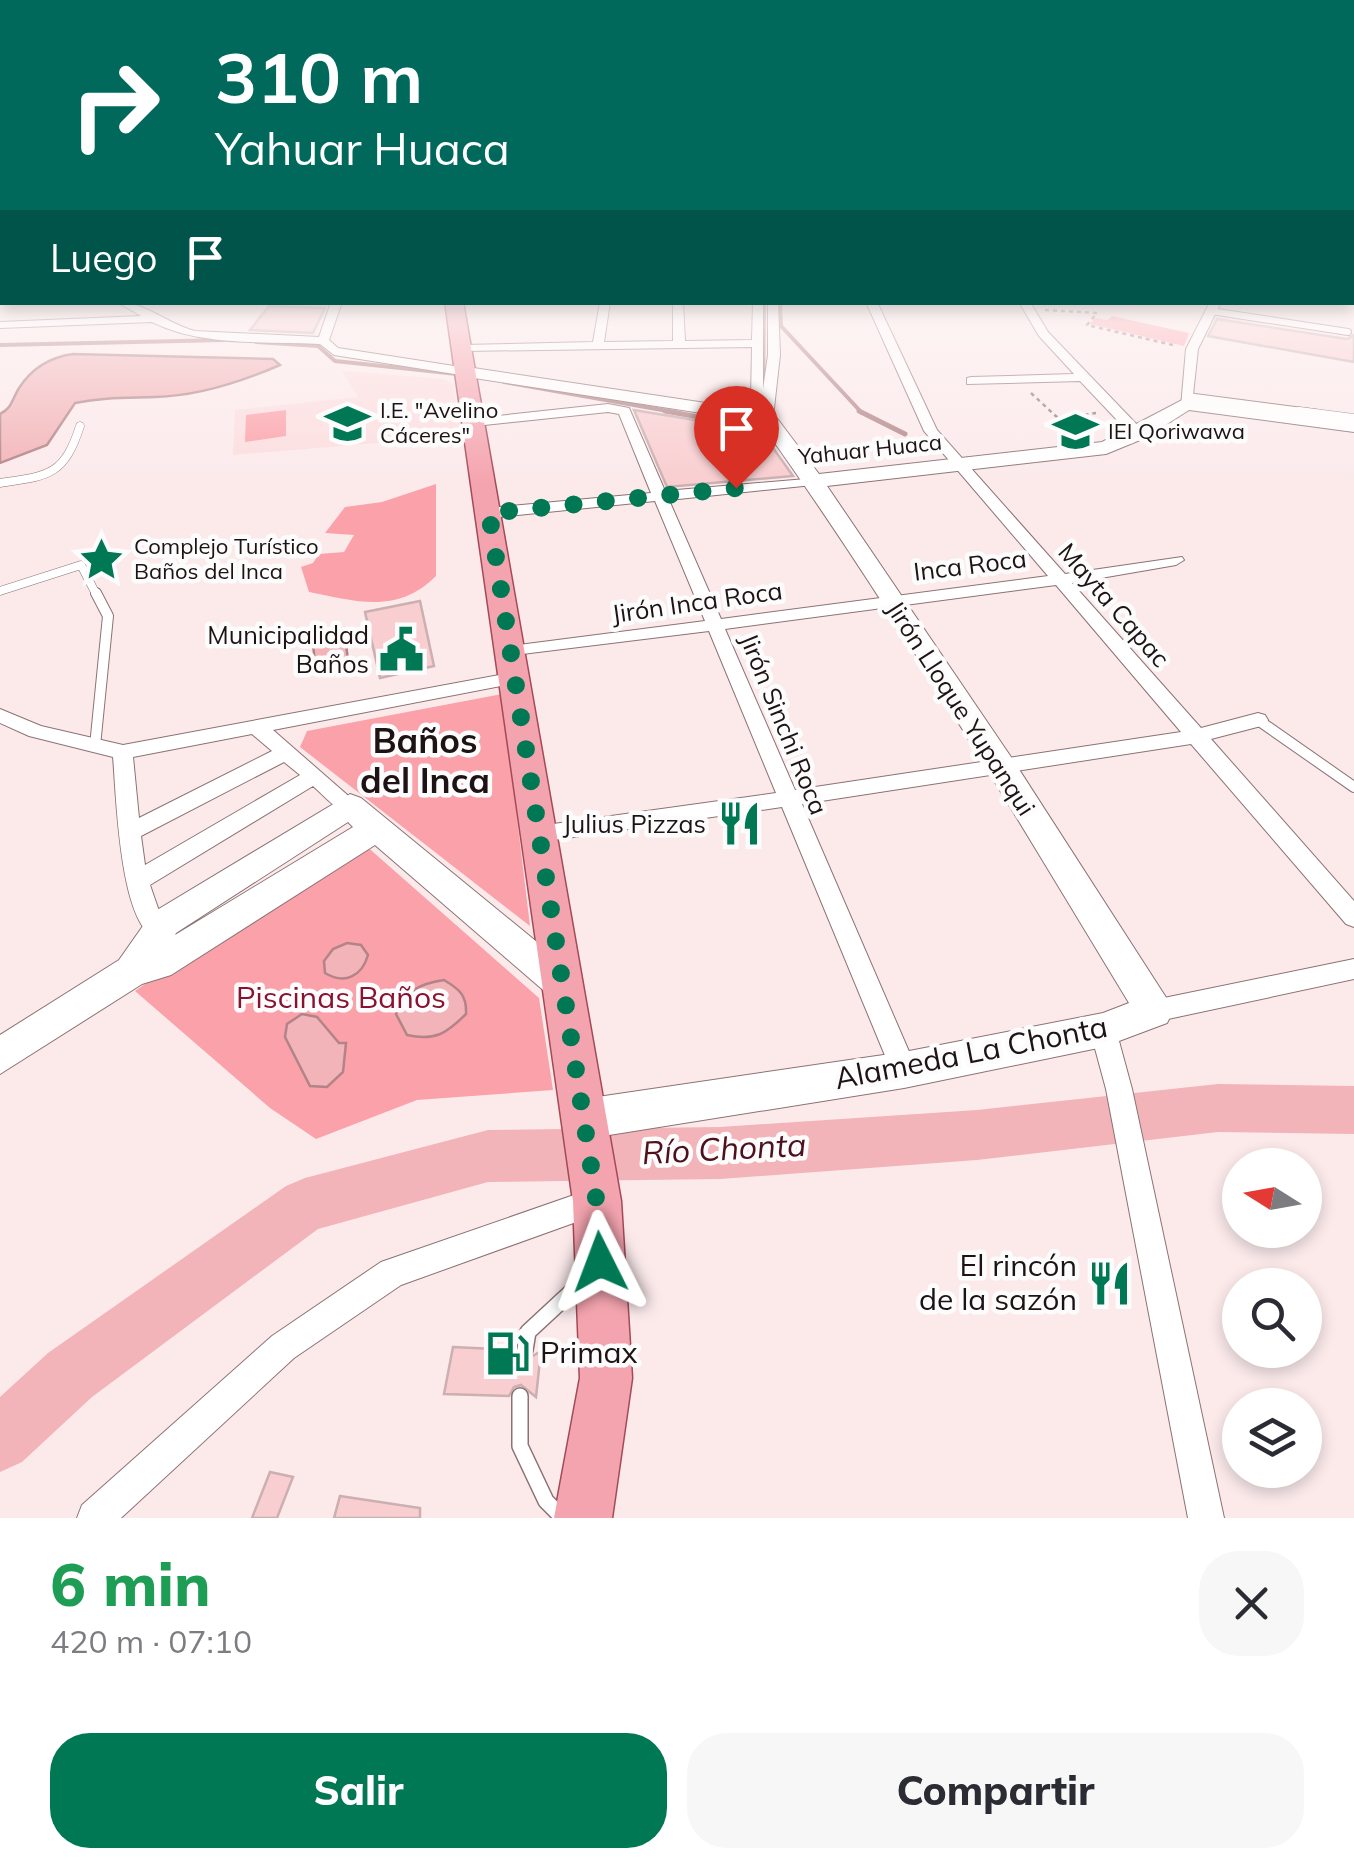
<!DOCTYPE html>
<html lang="es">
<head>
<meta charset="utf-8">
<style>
	body { margin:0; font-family:Mulish,sans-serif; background:#f7f7f7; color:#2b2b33; height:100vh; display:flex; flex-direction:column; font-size:38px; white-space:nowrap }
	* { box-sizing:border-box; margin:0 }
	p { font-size:32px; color:#7c7c81 }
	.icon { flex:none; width:55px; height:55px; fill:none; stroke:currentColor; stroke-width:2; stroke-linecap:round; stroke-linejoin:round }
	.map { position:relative; height:1518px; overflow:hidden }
	.side { display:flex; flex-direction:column; background:#fff; flex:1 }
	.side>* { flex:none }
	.guide { position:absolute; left:0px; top:0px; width:1355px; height:305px; box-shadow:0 5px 15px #0003; background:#00695c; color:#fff; overflow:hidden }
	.needle { width:65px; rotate:281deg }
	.buttons { position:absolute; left:1222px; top:1148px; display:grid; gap:20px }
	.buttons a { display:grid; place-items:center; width:100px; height:100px; border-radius:50%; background:#fff; box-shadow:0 5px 15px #0003; font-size:50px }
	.pin { position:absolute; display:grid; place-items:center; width:85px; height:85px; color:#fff; margin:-102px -42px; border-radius:50% 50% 50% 0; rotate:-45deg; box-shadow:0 0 10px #0007 }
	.pin .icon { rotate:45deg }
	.me { position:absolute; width:110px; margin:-55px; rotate:357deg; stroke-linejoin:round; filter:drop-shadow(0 0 8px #0008) }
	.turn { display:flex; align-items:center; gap:35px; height:210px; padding:0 50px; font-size:45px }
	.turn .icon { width:130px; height:130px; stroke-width:2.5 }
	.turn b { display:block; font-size:70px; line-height:85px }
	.then { display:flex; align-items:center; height:95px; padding:0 50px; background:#0003; gap:20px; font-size:38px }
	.round { display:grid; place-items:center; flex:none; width:105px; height:105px; border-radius:40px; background:#f7f7f7 }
	.headline { display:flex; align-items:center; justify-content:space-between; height:170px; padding:0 50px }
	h1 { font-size:60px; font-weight:800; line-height:75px; color:#1e9e55 }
	.action { display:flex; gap:20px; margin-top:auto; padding:20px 50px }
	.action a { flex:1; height:115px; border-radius:40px; background:#007854; color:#fff; font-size:40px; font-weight:800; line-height:115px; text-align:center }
	.action a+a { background:#f7f7f7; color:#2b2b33 }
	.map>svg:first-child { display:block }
	.built { fill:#fcdddf }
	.green { fill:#fba1a9 }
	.water { fill:#f2b4b8; stroke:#b28487; stroke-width:2.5 }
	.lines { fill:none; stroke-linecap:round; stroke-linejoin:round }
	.stream-far1 { stroke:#b28487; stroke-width:4 }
	.stream { stroke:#b28487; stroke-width:5 }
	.river { fill:#f2b4b8; fill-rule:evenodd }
	.building { fill:#f9ced0; stroke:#cbafb1; stroke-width:2.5 }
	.lane-far3-casing { stroke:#8c7274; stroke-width:8 }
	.lane-far2-casing { stroke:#8c7274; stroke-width:9 }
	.lane-far1-casing { stroke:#8c7274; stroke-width:12 }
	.lane-casing { stroke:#8c7274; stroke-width:18 }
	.street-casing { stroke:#8c7274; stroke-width:2 }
	.secondary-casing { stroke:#8c7274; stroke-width:2 }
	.primary-casing { stroke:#a44a56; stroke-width:3 }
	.path { stroke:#8b7d7e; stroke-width:2.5; stroke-dasharray:4 4; stroke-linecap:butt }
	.lane-far3 { stroke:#fff; stroke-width:6 }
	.lane-far2 { stroke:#fff; stroke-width:8 }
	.lane-far1 { stroke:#fff; stroke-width:10 }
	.lane { stroke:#fff; stroke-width:15 }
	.street { fill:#fff; fill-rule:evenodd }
	.secondary { fill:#fff; fill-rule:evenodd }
	.primary { fill:#f4a4af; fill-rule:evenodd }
	.route { stroke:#007854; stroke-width:18; stroke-dasharray:0 32.4 }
	.labels { text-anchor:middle; stroke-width:9; stroke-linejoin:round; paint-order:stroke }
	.far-poi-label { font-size:22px; fill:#1d1314; stroke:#fcfcfc; text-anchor:start }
	.far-street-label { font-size:22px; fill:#1d1314; stroke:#fcfcfc }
	.street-label { font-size:25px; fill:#1d1314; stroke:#fcfcfc }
	.poi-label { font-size:25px; fill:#1d1314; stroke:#fcfcfc; text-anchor:end }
	.near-park-label { font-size:30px; fill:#891230; stroke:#fcfcfc }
	.near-street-label { font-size:30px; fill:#1d1314; stroke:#fcfcfc }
	.near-poi-label { font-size:30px; fill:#1d1314; stroke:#fcfcfc; text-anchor:end }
	.near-water-label { font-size:32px; font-style:italic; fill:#4d101c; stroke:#fcfcfc }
	.district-label { font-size:35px; font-weight:bold; fill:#1d1314; stroke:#fcfcfc }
</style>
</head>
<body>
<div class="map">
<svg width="1354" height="1518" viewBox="0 0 1354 1518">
	<rect width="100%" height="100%" fill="#fceaeb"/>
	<path class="built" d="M 342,371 L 444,379 L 453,384 L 462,436 L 233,455 L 235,410 L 358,397 Z"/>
	<path class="green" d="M 1112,316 L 1189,333 L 1184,346 L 1090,324 L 1095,318 L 1107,320 Z
		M 286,410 L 286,436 L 245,442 L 246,415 Z
		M 436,484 L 436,576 C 398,614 358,602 309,592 L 301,567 L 313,563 L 319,554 L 344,552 L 354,535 L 325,533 L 345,507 L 382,502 Z
		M 502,694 L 530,926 L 300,747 L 307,731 Z
		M 356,837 L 539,998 L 553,1090 L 417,1100 L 316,1139 L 270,1108 L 135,991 Z"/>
	<path class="water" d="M 73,354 L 273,359 L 280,365 C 241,382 198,396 155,397 C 128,398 103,397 75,403 L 47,445 L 0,463 L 0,414 C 13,407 12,399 19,388 C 32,368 51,357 73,354 Z
		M 344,628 L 349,668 L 316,674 L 312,634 Z
		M 347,943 L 361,945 L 368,955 C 362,976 345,985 325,973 L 324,961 L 333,949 Z
		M 444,980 C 459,989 467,995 466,1014 C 446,1034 435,1041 407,1035 L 396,1014 C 408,990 418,984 444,980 Z
		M 302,1014 L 317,1017 L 339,1043 L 346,1043 L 343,1072 L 327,1087 L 310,1086 L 285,1037 L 287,1024 Z"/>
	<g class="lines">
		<path class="stream-far1" d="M 780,302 L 781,326 L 862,413
			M 256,342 L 318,346 L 335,361 L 457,374
			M 0,345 L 224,340
			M 504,382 L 679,413
			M 763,396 L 764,302"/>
		<path class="stream" d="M 665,411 L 761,428 L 761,420
			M 859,411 L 905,434"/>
		<path class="river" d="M 1218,1084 L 1354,1086 L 1354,1134 L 1218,1132 L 977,1160 L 720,1179 L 488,1182 L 318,1229 L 92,1397 L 22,1462 L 0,1472 L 0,1397 L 48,1353 L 286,1186 L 305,1178 L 488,1130 L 720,1127 L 977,1110 Z"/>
	</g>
	<path class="building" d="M 269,306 L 325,308 L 313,333 L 250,330 Z
		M 1217,319 L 1347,339 L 1354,335 L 1354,362 L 1208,336 Z
		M 634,410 L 761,431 L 793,476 L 667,487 Z
		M 420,601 L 434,666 L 380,678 L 365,612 Z
		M 453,1347 L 514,1350 L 517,1358 L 524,1361 L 541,1351 L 536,1397 L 521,1385 L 514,1387 L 509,1396 L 444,1394 Z
		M 270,1472 L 293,1477 L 277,1518 L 252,1518 Z
		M 340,1496 L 420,1508 L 420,1518 L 334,1518 Z"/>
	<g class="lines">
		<defs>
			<path id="lane-far3" d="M 1211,311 L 1348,332
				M 1187,396 L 1318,413"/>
			<path id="lane-far2" d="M 1299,411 L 1354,418
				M 0,483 C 48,476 64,476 80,426
				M 0,591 L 81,565 L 97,596"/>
			<path id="lane-far1" d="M 1258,720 L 1354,787
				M 95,746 L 108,616 L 96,593"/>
			<path id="lane" d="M 525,1350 L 528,1332 L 583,1281
				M 520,1396 L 520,1446 L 546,1501 L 563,1518"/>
			<path id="street" d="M 117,302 C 145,302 168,324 195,331 L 319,337 L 331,302 L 342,302 L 329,340 L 338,348 L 467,368 L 473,372 L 467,376 L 334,355 L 320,344 C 265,341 202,347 152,322 L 0,328 L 0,322 L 141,316 Z
				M 600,302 L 610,302 L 604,342 L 673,341 L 673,302 L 683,302 L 685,341 L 752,340 L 753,302 L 763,302 L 763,389 L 768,355 L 768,302 L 778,302 L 780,355 L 773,417 L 761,420 L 762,400 L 751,398 L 752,347 L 463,351 L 457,348 L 463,345 L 593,342 Z
				M 866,302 L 877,302 L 937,430 L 1065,574 L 1182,557 L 1184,560 L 1176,565 L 1072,583 L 1201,728 L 1258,713 L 1265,715 L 1268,720 L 1265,725 L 1211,739 L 1354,901 L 1354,927 L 1346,924 L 1191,744 L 802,804 L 917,1070 L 913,1079 L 904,1082 L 895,1079 L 891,1070 L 782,807 L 539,842 L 531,840 L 528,834 L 531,828 L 539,826 L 776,793 L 709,631 L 505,656 L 502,652 L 505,648 L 511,646 L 705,621 L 655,501 L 489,518 L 481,513 L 489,508 L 651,493 L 619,414 L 608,412 L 475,426 L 468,422 L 470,419 L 608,404 L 629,408 L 665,491 L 818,478 L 818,484 L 813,485 L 669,500 L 721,619 L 1048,576 L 924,431 ZM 1056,585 L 1181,732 L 795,790 L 725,629 Z
				M 1019,302 L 1030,302 L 1048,332 L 1143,431 L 1143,437 L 1133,437 L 1080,381 L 967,384 L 967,378 L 971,377 L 1074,374 L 1039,336 Z
				M 1210,302 L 1221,302 L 1198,349 L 1192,404 L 1181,407 L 1186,349 Z
				M 515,672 L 524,678 L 521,682 L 273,730 L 360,806 L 357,811 C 340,817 326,797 313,786 L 150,885 L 159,911 L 171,930 L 167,937 C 119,953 116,785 113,757 L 29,736 L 0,723 L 0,709 L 41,726 L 123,745 ZM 252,734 L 272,751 L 139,818 L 133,757 ZM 284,762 L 300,775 L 145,865 L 141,836 Z
				M 1354,959 L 1354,979 L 1154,1022 L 1145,1019 L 1141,1011 L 1145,1003 L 1154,1000 Z
				M 1103,1019 L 1112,1022 L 1116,1030 L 1132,1089 L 1224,1518 L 1188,1518 L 1106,1089 L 1090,1030 L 1094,1022 Z
				M 597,1187 L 607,1191 L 611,1201 L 607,1211 L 401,1285 L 294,1358 L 121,1518 L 77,1518 L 82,1505 L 272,1336 L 381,1262 Z"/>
			<path id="secondary" d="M 467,367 L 773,413 L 819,474 L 1102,442 L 1186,398 L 1354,420 L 1354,432 L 1189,410 L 1145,438 L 1106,454 L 827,486 L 1013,760 L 1167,999 L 1173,1011 L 1167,1023 L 1103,1047 L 904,1088 L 584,1139 L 570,1133 L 564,1119 L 570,1105 L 584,1099 L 904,1052 L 1103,1013 L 1129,1003 C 1010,807 893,608 760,422 L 461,376 L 461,368 Z
				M 350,794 L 361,798 L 576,974 L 581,985 L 576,996 L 563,1001 L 550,996 L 375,845 L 171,975 L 142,984 L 0,1074 L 0,1035 L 119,960 L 152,913 ZM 348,822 L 353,827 L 175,935 L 176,933 Z"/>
			<path id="primary" d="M 445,302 L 463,302 L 621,1201 L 632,1378 L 612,1518 L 554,1518 L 580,1378 L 573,1201 Z"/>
		</defs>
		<use href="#lane-far3" class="lane-far3-casing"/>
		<use href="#lane-far2" class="lane-far2-casing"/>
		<use href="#lane-far1" class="lane-far1-casing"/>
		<use href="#lane" class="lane-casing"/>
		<use href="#street" class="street-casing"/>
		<use href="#secondary" class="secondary-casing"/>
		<use href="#primary" class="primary-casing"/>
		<path class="path" d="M 1045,310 L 1097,313 L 1087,325 L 1177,346
			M 1031,393 L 1059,419 L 1096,413"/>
		<use href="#lane-far3" class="lane-far3"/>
		<use href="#lane-far2" class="lane-far2"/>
		<use href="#lane-far1" class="lane-far1"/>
		<use href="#lane" class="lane"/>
		<use href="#street" class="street"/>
		<use href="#secondary" class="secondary"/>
		<use href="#primary" class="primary"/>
	</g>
	<linearGradient id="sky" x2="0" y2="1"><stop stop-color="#acb4d5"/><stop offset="0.56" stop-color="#fef6f6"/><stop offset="1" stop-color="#fef6f6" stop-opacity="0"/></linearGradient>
	<rect width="1354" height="483" fill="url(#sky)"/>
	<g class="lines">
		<path class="route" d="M 600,1262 L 596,1198 L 489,513 L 736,488"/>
	</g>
	<defs>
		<symbol id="school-bare" viewBox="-9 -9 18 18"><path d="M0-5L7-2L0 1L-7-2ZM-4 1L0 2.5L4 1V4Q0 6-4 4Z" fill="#007854" stroke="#fcfcfc" stroke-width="2.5" paint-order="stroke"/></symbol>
		<symbol id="sight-bare" viewBox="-9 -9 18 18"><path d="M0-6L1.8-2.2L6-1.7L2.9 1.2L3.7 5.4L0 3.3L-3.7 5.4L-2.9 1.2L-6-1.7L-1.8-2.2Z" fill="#007854" stroke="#fcfcfc" stroke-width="2.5" paint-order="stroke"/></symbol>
		<symbol id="civic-bare" viewBox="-9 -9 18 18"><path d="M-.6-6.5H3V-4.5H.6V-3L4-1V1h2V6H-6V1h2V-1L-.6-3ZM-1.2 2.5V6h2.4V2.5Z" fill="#007854" stroke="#fcfcfc" stroke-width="2.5" paint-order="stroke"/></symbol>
		<symbol id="restaurant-bare" viewBox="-9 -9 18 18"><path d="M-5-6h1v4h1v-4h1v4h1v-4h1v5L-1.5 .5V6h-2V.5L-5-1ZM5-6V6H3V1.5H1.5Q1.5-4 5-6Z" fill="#007854" stroke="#fcfcfc" stroke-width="2.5" paint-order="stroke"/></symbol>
		<symbol id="fuel-bare" viewBox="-9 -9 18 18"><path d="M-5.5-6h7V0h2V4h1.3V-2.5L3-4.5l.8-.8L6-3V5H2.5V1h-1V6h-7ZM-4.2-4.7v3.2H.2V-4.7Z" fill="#007854" stroke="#fcfcfc" stroke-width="2.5" paint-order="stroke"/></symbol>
	</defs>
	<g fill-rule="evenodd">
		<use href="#school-bare" x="316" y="392" width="63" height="63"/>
		<use href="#school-bare" x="1044" y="400" width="63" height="63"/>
		<use href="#sight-bare" x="70" y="528" width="63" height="63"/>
		<use href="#civic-bare" x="370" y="618" width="63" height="63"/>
		<use href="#restaurant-bare" x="708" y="792" width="63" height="63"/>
		<use href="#restaurant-bare" x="1078" y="1252" width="63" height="63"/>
		<use href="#fuel-bare" x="476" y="1322" width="63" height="63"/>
	</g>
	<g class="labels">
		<g class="far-poi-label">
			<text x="380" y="418">I.E. "Avelino<tspan x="380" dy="25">Cáceres"</tspan></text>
			<text x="1108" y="439">IEI Qoriwawa</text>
			<text x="134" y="554">Complejo Turístico<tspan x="134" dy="25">Baños del Inca</tspan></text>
		</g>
		<g class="far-street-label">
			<text transform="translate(870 449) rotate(-6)" y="8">Yahuar Huaca</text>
		</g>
		<g class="street-label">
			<text transform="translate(970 565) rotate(-7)" y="9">Inca Roca</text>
			<text transform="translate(697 602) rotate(-8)" y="9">Jirón Inca Roca</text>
			<text transform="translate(1114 605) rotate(49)" y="9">Mayta Capac</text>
			<text transform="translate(961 708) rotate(57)" y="9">Jirón Lloque Yupanqui</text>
			<text transform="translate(784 724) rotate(68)" y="9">Jirón Sinchi Roca</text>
		</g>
		<g class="poi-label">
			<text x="369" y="644">Municipalidad<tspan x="369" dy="29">Baños</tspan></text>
			<text x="706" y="833">Julius Pizzas</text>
		</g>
		<g class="near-park-label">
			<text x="341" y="1008">Piscinas Baños</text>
		</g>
		<g class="near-street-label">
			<text transform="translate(971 1053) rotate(-11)" y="10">Alameda La Chonta</text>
		</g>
		<g class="near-poi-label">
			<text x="1077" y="1276">El rincón<tspan x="1077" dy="34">de la sazón</tspan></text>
			<text x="540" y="1363" text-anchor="start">Primax</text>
		</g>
		<g class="near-water-label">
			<text transform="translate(724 1149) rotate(-3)" y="11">Río Chonta</text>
		</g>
		<g class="district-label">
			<text x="425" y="753">Baños<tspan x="425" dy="40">del Inca</tspan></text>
		</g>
	</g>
</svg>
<div class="buttons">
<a><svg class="needle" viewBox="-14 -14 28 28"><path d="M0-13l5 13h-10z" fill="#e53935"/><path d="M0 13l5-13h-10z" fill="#7c7c81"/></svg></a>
<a><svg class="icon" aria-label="search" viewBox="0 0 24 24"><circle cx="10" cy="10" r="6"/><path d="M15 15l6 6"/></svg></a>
<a><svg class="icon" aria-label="layers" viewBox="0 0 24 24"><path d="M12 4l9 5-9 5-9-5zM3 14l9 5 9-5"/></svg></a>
</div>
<div class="pin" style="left:736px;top:488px;background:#d93025"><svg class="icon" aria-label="arrive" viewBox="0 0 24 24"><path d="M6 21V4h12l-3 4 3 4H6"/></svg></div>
<svg class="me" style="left:600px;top:1262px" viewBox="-20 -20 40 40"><path d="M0-17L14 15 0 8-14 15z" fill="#007854" stroke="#fff" stroke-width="4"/></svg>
<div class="guide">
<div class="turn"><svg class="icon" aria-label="right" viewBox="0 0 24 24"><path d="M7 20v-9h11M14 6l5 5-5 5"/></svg><div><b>310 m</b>Yahuar Huaca</div></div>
<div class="then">Luego<svg class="icon" aria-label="arrive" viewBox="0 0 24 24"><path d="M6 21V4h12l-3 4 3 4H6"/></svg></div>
</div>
</div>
<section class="side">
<div class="headline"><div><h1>6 min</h1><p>420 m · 07:10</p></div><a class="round"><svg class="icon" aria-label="close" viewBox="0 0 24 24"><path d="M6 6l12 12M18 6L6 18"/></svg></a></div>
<div class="action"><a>Salir</a><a>Compartir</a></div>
</section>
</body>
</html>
